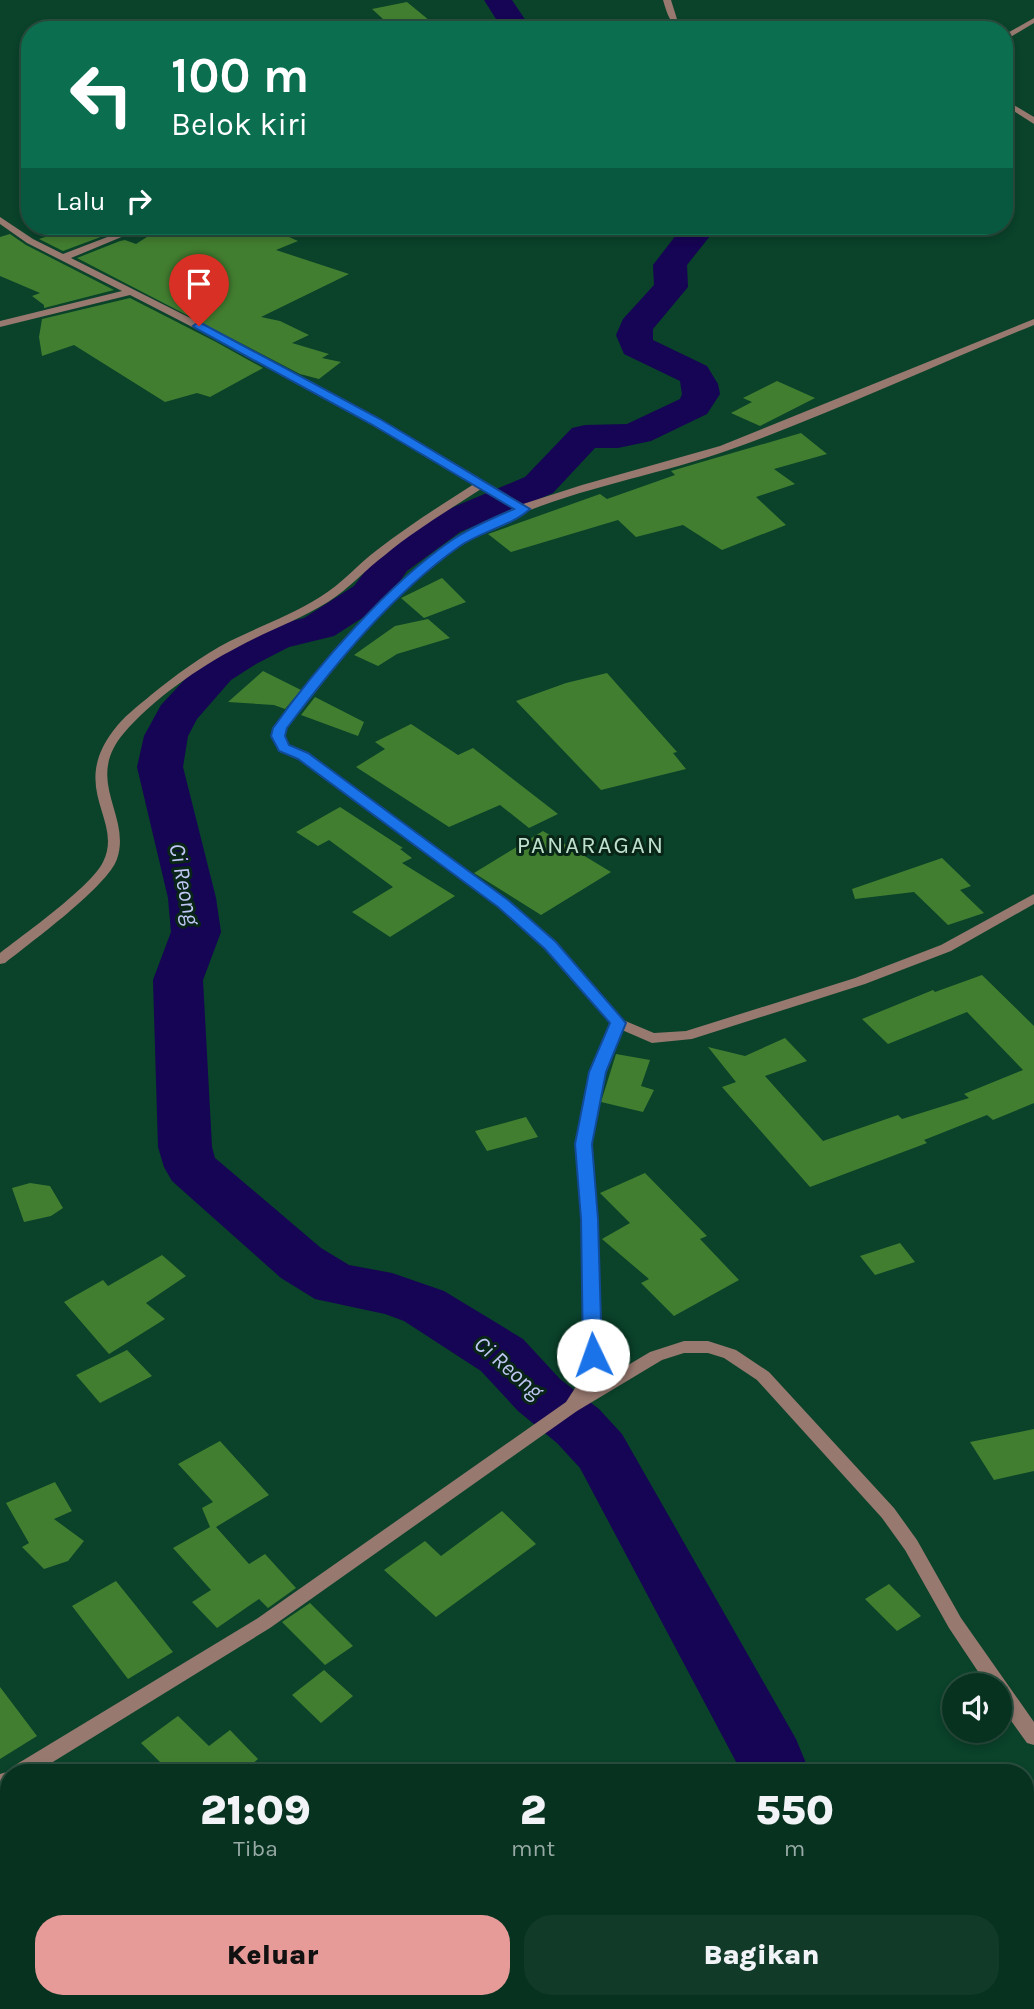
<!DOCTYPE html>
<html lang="id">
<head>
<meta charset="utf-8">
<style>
	body { margin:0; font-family:Karla,sans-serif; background:#113a29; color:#f1f3f6; height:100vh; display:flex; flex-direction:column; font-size:26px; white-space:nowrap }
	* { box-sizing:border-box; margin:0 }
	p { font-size:23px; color:#98aaa5 }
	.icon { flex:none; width:38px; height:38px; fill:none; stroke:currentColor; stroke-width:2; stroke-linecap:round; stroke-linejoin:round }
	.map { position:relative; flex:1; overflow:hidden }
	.side { position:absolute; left:0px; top:1764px; width:1034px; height:245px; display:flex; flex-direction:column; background:#083220; border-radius:28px 28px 0 0; box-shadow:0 4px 10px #0003,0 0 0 2px #294d3e }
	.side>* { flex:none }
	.hud { position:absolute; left:21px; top:21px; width:992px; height:214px; border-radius:28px; box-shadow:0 4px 10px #0003,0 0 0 2px #294d3e; background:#0b6e4f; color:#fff; overflow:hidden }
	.tools { position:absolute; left:942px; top:1673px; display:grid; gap:14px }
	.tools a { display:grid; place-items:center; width:70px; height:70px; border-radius:50%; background:#083220; box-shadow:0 4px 10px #0003,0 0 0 2px #294d3e; font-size:35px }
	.pin { position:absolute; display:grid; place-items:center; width:60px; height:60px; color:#fff; margin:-72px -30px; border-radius:50% 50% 50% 0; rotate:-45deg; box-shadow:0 0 7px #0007 }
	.pin .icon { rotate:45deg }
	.me { position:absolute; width:77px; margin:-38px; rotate:357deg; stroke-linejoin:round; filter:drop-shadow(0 0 5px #0008) }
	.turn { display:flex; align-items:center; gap:24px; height:147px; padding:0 35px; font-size:32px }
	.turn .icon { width:91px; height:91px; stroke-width:2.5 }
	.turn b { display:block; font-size:49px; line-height:60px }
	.then { display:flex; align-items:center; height:66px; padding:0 35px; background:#0003; gap:14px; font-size:26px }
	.eta { display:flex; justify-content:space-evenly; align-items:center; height:119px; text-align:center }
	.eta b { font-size:42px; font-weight:800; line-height:49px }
	.primary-button { display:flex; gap:14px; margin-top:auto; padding:14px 35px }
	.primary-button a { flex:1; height:80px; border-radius:28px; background:#e69b98; color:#111; font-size:28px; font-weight:800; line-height:80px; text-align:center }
	.primary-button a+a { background:#113a29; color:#f1f3f6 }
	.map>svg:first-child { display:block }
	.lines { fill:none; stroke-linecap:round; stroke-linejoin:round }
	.river { fill:#160454; fill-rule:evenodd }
	.building { fill:#427e30 }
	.street { fill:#97796f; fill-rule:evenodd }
	.route { fill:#1a73e8; stroke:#114b97; stroke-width:2 }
	.labels { text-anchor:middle; stroke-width:6; stroke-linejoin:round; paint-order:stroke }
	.water-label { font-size:23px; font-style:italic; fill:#c1c7f4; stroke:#082517 }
	.quarter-label { font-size:24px; letter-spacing:2px; fill:#bee0cc; stroke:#082517 }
</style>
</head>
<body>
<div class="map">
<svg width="1034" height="2009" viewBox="0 0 1034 2009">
	<rect width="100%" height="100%" fill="#0a422a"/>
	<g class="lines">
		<path class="river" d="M 484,0 L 512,0 L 532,30 L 503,30 Z
			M 683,226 L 718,226 L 687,265 L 688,287 L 653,329 L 653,340 L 707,366 L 718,384 L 720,394 L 707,414 L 651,441 L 618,448 L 595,448 L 553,493 L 460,532 L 407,571 L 384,604 L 334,636 L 289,647 L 256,664 L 231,680 L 197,719 L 188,736 L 183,767 L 216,898 L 221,932 L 203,980 L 212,1147 L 215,1158 L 321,1248 L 349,1265 L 392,1273 L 444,1291 L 523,1339 L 560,1379 L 599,1409 L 622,1434 L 796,1739 L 810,1773 L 742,1773 L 580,1468 L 557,1443 L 518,1411 L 481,1371 L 404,1321 L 385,1314 L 315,1299 L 281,1278 L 172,1181 L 164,1167 L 158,1147 L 153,980 L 171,932 L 168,898 L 137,767 L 144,736 L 161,705 L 201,662 L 226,646 L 259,629 L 304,618 L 354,586 L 379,553 L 432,516 L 525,477 L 572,428 L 585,425 L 627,424 L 680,399 L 682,394 L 680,381 L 624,354 L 616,335 L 623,319 L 654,285 L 653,265 Z
			M 784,2000 L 857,2000 L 859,2009 L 785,2009 Z"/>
	</g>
	<path class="building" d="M 407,2 L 441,30 L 395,30 L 372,9 Z
		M 80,226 L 106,235 L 63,251 L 39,239 Z
		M 164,226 L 274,226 L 296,231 L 289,237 L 298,241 L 276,250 L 349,274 L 261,317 L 280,321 L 309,335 L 292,343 L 329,354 L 322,358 L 341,362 L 319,379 L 300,374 L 77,258 L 120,241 L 125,240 L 136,244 Z
		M 10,234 L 26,245 L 114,290 L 44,308 L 44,305 L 32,296 L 40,293 L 0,276 L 0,237 Z
		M 130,298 L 216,342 L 263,368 L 210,397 L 197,393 L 165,402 L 74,345 L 42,356 L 39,337 L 42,319 Z
		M 777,381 L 815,398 L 760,426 L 731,413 L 752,402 L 743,398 Z
		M 801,433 L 827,454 L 774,469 L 795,484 L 756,497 L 786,525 L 722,550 L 683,525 L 636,537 L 618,520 L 511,552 L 488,534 L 600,494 L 607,499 L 675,475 L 671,471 Z
		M 442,578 L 466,602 L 424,618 L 401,598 Z
		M 428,619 L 450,638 L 397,654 L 378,666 L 354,655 L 395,626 Z
		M 263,671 L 301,690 L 285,709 L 274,705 L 228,702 Z
		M 607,673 L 677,752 L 673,753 L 686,769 L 601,790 L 516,701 L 566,683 Z
		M 315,697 L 364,722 L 358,736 L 301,715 Z
		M 411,724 L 458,755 L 473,748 L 558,814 L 529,828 L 500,805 L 449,827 L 356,767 L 385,749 L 375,742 Z
		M 340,807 L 403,848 L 400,849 L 412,858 L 402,863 L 455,896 L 390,937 L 352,912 L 393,887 L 329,840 L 318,846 L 296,832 Z
		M 543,831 L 611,872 L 541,915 L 474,873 Z
		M 942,858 L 971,886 L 960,890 L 984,913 L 948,925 L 914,892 L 855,899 L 852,889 Z
		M 982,975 L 1034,1026 L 1034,1103 L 993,1120 L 987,1115 L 924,1140 L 927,1143 L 810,1187 L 722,1087 L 736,1082 L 708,1047 L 745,1056 L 785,1038 L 807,1061 L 765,1076 L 823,1141 L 898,1115 L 902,1119 L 969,1098 L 964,1094 L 1023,1070 L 967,1012 L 888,1044 L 862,1019 L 933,990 L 935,992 Z
		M 616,1054 L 650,1060 L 641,1086 L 654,1090 L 643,1112 L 601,1102 Z
		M 526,1117 L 538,1137 L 487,1151 L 475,1131 Z
		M 645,1173 L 707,1236 L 700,1239 L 739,1280 L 674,1316 L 641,1283 L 649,1279 L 602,1239 L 630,1223 L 600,1193 Z
		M 30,1183 L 50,1186 L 63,1208 L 51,1216 L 24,1222 L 12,1188 Z
		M 900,1243 L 915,1262 L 875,1275 L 860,1256 Z
		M 162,1255 L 186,1276 L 146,1303 L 165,1319 L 109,1354 L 64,1302 L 103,1280 L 108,1286 Z
		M 127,1350 L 152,1376 L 100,1403 L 76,1375 Z
		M 1034,1429 L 1034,1471 L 994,1480 L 970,1442 Z
		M 220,1441 L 269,1495 L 216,1527 L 249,1564 L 265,1554 L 296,1588 L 268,1608 L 259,1599 L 217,1628 L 192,1602 L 211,1590 L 173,1548 L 210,1527 L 202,1508 L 213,1502 L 178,1464 Z
		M 55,1482 L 72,1511 L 54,1519 L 84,1541 L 68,1561 L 44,1569 L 22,1547 L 29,1543 L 6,1503 Z
		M 502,1511 L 536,1544 L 436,1617 L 384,1570 L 425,1541 L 441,1556 Z
		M 116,1581 L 173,1652 L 128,1679 L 72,1606 Z
		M 889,1584 L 921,1616 L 897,1631 L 865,1599 Z
		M 310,1603 L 353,1646 L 325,1665 L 282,1622 Z
		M 324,1670 L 353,1696 L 321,1723 L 292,1695 Z
		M 0,1687 L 37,1736 L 0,1759 Z
		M 178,1716 L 209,1746 L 230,1730 L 258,1759 L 242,1773 L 171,1773 L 141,1743 Z"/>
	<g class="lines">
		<path class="street" d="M 663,0 L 671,0 L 677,19 L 690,30 C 671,30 668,16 663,0 Z
			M 1034,18 L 1034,23 L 1004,41 L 1004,35 Z
			M 1004,99 L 1034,117 L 1034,124 L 1004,105 Z
			M 0,217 L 33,239 L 63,254 L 136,226 L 148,226 L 71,258 L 222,334 L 379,420 L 523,504 L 582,485 L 720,446 L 1034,319 L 1034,325 C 932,366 833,413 729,450 C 639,482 542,492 461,545 C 390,591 339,664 286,729 L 284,736 L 288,746 L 307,753 L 508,901 L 556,942 L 623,1020 L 654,1033 L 686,1031 L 855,978 L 941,945 L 1034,894 L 1034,904 L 951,951 L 865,984 L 692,1039 L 652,1043 L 622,1030 L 604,1072 L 590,1144 L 598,1219 L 601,1355 L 593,1386 L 650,1352 L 684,1341 L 708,1341 L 736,1350 L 769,1372 L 894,1508 L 917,1540 L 961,1618 L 1034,1722 L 1034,1745 L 1027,1743 L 999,1704 L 999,1685 L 987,1685 L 949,1628 L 905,1550 L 882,1518 L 757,1380 L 724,1358 L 708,1353 L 684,1353 L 662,1360 L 577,1411 L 270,1628 L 35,1773 L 9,1773 L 9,1789 L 0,1792 L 0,1774 L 10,1771 L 12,1767 L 258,1618 L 566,1402 L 577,1385 L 585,1355 L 582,1219 L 576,1144 L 590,1072 L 611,1024 L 546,948 L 498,907 L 299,759 L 279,751 L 272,736 L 276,725 C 349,636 406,558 514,508 L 481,489 C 449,510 415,530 385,555 C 365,570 349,589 328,602 C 299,620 267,631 238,647 C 199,667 152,700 124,733 C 83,781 132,815 117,859 C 108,886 30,943 5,963 L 0,964 L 0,953 C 23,935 92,886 103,862 C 124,820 69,790 113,731 C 123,717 138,706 151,695 C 176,675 201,656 230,641 C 260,626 292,615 320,597 C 342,584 357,565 377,550 C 408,526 441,505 474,484 C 361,418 247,354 130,295 L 0,327 L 0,321 L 122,291 L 27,243 L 0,224 Z"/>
	</g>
	<path class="route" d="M 199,322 L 380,419 L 530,509 C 513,525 480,532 460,546 C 392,594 336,663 287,728 L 285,736 L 289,745 L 308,753 L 508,900 L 556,942 L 626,1023 L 606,1072 L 592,1144 L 598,1219 L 602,1355 L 599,1360 L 586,1360 L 583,1355 L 581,1219 L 575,1144 L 589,1072 L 610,1023 L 545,949 L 498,907 L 298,759 L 279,751 L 271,736 L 273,728 C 317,666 389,583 452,540 C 471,527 493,518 514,509 L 371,424 L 195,328 L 193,326 Z"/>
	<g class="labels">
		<g class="water-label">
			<text transform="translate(185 884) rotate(79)" y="8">Ci Reong</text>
			<text transform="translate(509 1367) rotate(41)" y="8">Ci Reong</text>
		</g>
		<g class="quarter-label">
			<text x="591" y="853">PANARAGAN</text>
		</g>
	</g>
</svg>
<div class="tools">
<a><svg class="icon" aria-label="sound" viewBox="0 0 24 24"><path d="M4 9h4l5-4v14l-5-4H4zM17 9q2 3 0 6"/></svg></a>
</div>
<div class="pin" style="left:199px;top:326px;background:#d93025"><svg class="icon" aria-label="arrive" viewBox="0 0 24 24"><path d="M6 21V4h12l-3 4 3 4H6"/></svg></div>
<svg class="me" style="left:593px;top:1355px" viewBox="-20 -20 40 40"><circle r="19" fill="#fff"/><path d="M0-13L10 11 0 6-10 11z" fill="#1a73e8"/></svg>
<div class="hud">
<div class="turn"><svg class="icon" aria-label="left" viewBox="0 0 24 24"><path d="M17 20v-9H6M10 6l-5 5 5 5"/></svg><div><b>100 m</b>Belok kiri</div></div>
<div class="then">Lalu<svg class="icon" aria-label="right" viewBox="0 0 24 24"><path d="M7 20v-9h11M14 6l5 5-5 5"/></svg></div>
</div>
<section class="side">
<div class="eta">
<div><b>21:09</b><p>Tiba</p></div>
<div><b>2</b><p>mnt</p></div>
<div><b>550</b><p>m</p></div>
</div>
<div class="primary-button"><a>Keluar</a><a>Bagikan</a></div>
</section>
</div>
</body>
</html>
